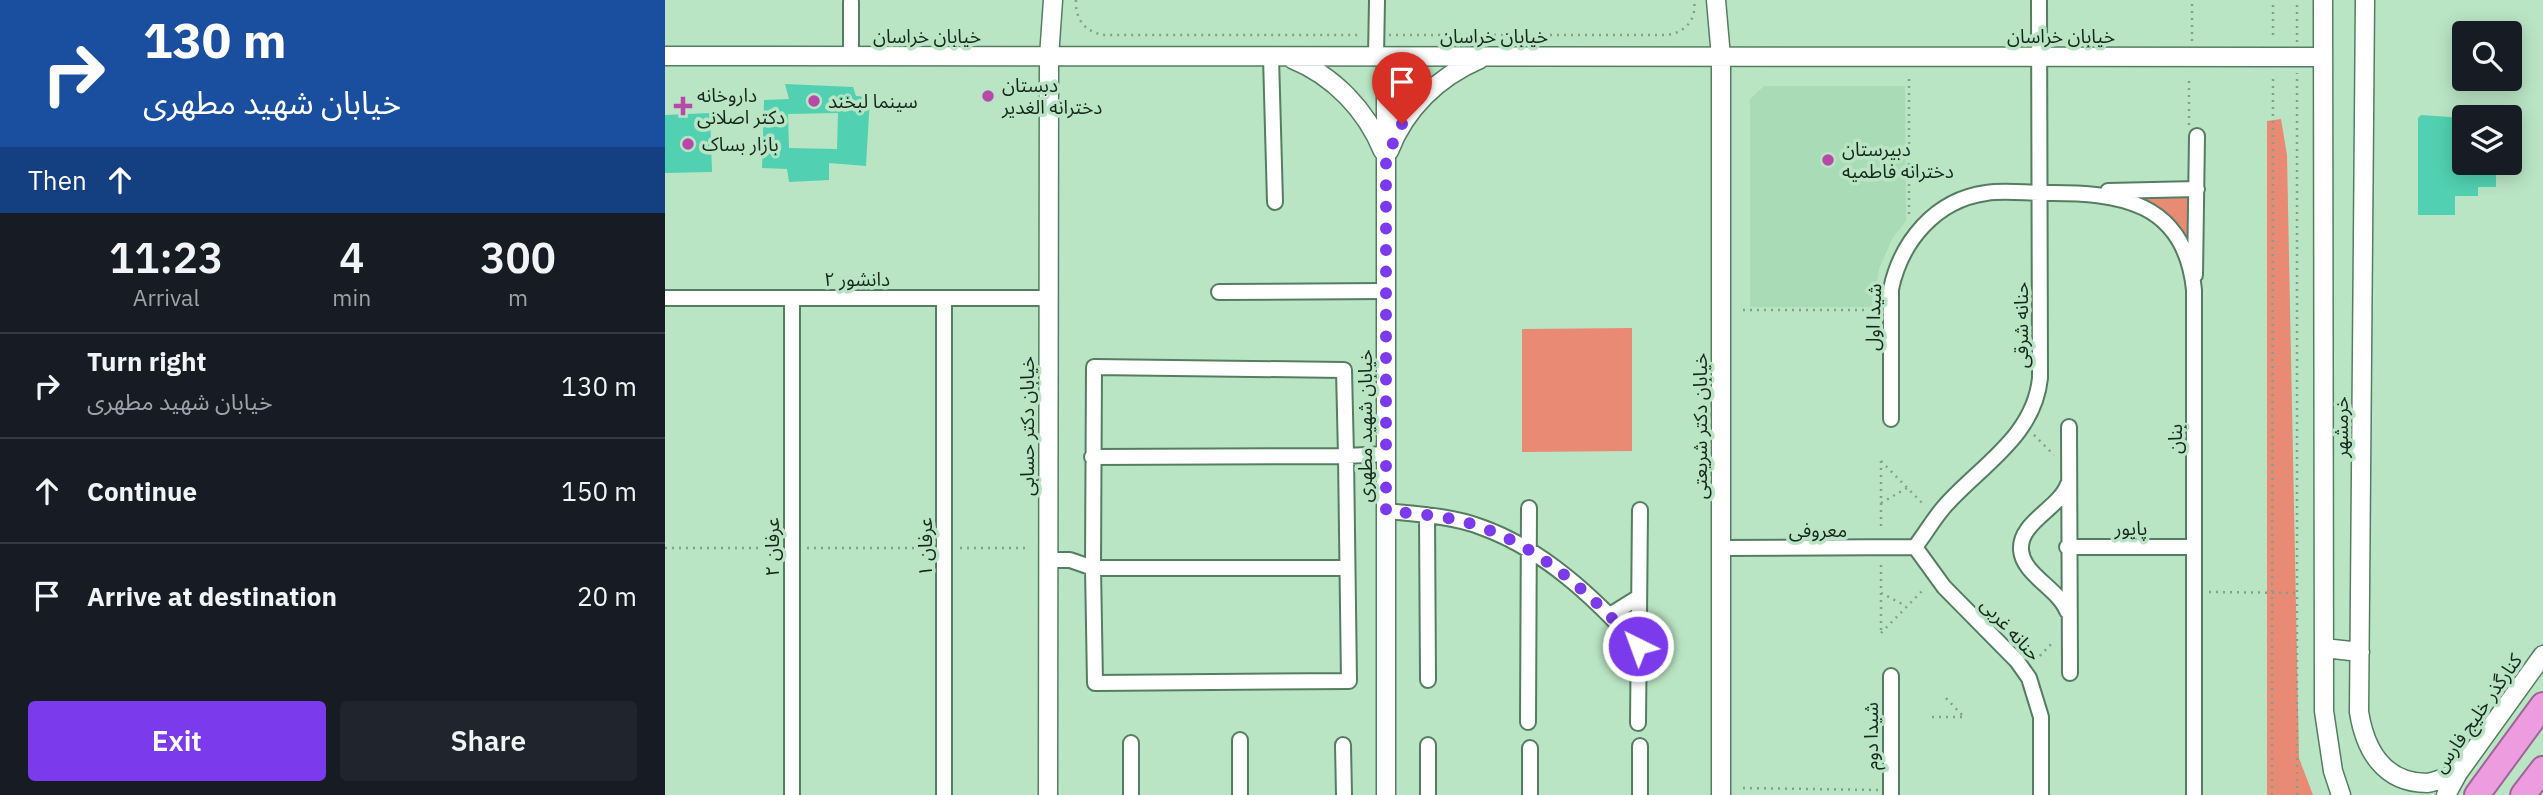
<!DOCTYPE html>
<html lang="en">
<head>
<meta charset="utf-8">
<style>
	body { margin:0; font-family:"IBM Plex Sans","Noto Sans Arabic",sans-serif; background:#20242c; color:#f1f3f6; height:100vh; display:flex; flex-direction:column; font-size:26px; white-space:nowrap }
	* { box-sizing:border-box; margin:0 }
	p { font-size:23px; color:#9ea1a6 }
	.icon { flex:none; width:38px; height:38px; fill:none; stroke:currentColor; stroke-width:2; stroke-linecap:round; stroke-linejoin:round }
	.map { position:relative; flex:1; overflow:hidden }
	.drawer { display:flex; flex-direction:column; background:#171b24; width:665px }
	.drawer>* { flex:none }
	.banner { background:#1a4fa0; color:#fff; overflow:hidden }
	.tools { position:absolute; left:1787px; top:21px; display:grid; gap:14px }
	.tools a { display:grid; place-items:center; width:70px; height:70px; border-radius:7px; background:#171b24; box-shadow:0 4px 18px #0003; font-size:35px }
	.pin { position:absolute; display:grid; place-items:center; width:60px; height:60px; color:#fff; margin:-72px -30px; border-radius:50% 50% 50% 0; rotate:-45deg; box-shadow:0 0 7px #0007 }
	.pin .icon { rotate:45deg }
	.me { position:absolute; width:77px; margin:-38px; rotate:318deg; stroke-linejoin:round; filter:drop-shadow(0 0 5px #0008) }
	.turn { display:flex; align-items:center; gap:24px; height:147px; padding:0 28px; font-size:32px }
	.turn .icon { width:91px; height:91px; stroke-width:2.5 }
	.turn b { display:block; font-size:49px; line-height:60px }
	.then { display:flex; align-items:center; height:66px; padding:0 28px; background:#0003; gap:14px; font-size:26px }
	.eta { display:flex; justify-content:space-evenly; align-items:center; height:119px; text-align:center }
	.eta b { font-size:42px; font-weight:600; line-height:49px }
	.cta { display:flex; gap:14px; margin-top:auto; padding:14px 28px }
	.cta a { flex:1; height:80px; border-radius:7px; background:#7c3aed; color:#fff; font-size:28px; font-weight:600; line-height:80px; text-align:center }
	.cta a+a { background:#20242c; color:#f1f3f6 }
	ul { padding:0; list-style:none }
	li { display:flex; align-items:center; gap:21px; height:105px; padding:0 28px; border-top:2px solid #363941 }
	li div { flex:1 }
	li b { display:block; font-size:26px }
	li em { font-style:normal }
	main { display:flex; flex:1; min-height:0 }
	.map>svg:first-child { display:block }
	.built { fill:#a8dbb6 }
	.green { fill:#e98a75 }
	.building { fill:#51d1b1; fill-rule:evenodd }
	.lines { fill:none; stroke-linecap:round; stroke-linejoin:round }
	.minor-casing { stroke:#557e61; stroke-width:18 }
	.tertiary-casing { stroke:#557e61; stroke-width:21 }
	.trunk-casing { stroke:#9f6397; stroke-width:28 }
	.path { stroke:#7fa289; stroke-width:2.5; stroke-dasharray:2 5; stroke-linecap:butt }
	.minor { stroke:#fff; stroke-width:14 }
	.tertiary { stroke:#fff; stroke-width:18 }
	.trunk { stroke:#ee9ce0; stroke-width:24 }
	.route { stroke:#7c3aed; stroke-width:12; stroke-dasharray:0 21.6 }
	.poi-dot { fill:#b74aa8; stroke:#b9e5c5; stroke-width:2.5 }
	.labels { text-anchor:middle; stroke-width:7; stroke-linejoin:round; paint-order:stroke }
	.street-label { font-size:19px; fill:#16271c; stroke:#b9e5c5 }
	.poi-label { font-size:19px; fill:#16271c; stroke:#b9e5c5; text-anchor:start }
</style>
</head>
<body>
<main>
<section class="drawer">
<div class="banner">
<div class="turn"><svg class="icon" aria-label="right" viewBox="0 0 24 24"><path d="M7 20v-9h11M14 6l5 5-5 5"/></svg><div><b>130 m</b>خیابان شهید مطهری</div></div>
<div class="then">Then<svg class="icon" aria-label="ahead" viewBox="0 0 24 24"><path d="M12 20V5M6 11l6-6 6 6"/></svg></div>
</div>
<div class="eta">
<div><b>11:23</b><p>Arrival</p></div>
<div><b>4</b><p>min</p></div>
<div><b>300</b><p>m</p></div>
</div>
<ul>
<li><svg class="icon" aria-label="right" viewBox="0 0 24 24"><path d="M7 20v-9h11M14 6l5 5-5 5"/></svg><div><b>Turn right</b><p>خیابان شهید مطهری</p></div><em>130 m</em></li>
<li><svg class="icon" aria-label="ahead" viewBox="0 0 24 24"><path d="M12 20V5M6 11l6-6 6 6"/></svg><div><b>Continue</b></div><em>150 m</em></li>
<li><svg class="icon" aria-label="arrive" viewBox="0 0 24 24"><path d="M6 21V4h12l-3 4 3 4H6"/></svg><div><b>Arrive at destination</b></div><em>20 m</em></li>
</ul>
<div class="cta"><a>Exit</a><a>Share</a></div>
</section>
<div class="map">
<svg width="1878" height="795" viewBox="0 0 1878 795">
	<rect width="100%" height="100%" fill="#b9e5c5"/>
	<path class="built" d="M 1099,86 L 1240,86 L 1241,221 L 1227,239 L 1214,269 L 1209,307 L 1085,307 L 1085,99 Z"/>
	<path class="green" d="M 1616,119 L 1622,155 L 1634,758 L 1648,795 L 1602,795 L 1602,121 Z
		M 1467,193 L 1528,193 L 1525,244 L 1494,207 Z
		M 967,328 L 967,451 L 857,452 L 857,329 Z"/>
	<path class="building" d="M 120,84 L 188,87 L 191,96 L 205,97 L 201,166 L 164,163 L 164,180 L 124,182 L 122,169 L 97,168 L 99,100 L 124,99 ZM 173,113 L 172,149 L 124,148 L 123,114 Z
		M 45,113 L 47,172 L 0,173 L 0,115 Z
		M 1756,115 L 1799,118 L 1799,163 L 1831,163 L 1831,187 L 1813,187 L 1813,196 L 1790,196 L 1790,215 L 1753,215 L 1753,118 Z"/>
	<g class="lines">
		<defs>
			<path id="minor" d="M 186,56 L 186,2
				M 606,57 L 610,202
				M 711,57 L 712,0
				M 1443,191 L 1532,189
				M 1530,275 L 1532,136
				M 554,292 L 721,291
				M 0,298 L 383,298
				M 279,298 L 279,795
				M 1226,419 L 1226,289 C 1236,242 1270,200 1321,193 C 1339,190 1360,193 1379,193 C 1454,192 1520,201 1529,290 L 1529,795
				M 1404,427 L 1405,673
				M 721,511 C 752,514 787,516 816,527 C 878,549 930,598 973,646
				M 762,515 L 763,680
				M 1250,547 C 1260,534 1268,520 1279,507 C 1315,466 1369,437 1375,378 L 1374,0
				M 1250,547 L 1279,587 L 1352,661 L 1364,678 L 1376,717 L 1376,795
				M 1402,547 L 1529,547
				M 1056,548 L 1250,547
				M 383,560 L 405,560 L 428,568 L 429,367 L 679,370 L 681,456 L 427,457
				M 680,568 L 428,568 L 430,683 L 684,681 L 681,456 L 721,454
				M 1402,611 C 1393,588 1358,575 1356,550 C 1354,522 1394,509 1403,484
				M 945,615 L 974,597
				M 1226,676 L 1226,795
				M 863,722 L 864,508
				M 973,723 L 975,510
				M 466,743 L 466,795
				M 678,745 L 679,795
				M 127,795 L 127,298
				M 575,795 L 575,740
				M 763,795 L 763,745
				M 865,795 L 865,748
				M 975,795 L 975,746"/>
			<path id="tertiary" d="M 1051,0 L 1056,57 L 1056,795
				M 1658,0 L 1659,711 L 1668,771 L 1676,795
				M 1700,0 L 1694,712 C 1700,749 1718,783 1762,783 C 1771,782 1783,776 1793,773
				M 0,56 L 1658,57
				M 721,57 L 721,795
				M 627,59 C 669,76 701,110 718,151
				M 724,151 C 740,109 773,77 815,59
				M 1659,648 L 1695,652
				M 383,795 L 384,57 L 388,0
				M 1781,795 L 1793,773 L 1878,655"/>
			<path id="trunk" d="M 1812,795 L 1878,705
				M 1858,795 L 1878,769"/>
		</defs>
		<use href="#minor" class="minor-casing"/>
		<use href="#tertiary" class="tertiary-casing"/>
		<use href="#trunk" class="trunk-casing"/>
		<path class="path" d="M 411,0 C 410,19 420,32 439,35 L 697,35
			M 724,35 L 1001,35 C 1020,33 1032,20 1029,0
			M 1608,35 L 1608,0
			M 1527,41 L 1527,0
			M 1632,42 L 1632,0
			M 1244,79 L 1244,219
			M 1524,125 L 1524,79
			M 1078,310 L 1213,310
			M 1369,435 L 1389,455
			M 1216,461 L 1216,531
			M 1216,461 L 1260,506
			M 1216,503 L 1242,488
			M 0,548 L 112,548
			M 142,548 L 265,548
			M 295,548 L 361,548
			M 1216,565 L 1216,633
			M 1544,592 L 1632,593
			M 1216,593 L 1241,606
			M 1216,633 L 1260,588
			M 1370,661 L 1389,641
			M 1267,717 L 1299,717 L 1278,695
			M 1078,788 L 1213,790
			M 1607,795 L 1608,79
			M 1632,795 L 1632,73"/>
		<use href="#minor" class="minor"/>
		<use href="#tertiary" class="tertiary"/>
		<use href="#trunk" class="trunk"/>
	</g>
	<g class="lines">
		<path class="route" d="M 737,124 L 721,158 L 721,511 C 752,514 787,516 816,527 C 878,549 930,598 973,646"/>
	</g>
	<g class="poi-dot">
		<circle cx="323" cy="96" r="7"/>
		<circle cx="149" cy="101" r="7"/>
		<path d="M14.5 95.5h7v7h7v7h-7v7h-7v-7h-7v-7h7z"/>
		<circle cx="23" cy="144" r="7"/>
		<circle cx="1163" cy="160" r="7"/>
	</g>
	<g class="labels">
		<g class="street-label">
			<text x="262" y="43">خیابان خراسان</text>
			<text x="829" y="43">خیابان خراسان</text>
			<text x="1396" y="43">خیابان خراسان</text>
			<text x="192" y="286">دانشور ۲</text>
			<text transform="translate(1208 317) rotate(-88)" y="7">شیدا اول</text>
			<text transform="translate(1356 325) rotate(-90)" y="7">حنانه شرقی</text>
			<text transform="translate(362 426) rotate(-90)" y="7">خیابان دکتر حسابی</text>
			<text transform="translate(700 426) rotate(-90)" y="7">خیابان شهید مطهری</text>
			<text transform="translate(1035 426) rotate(-90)" y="7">خیابان دکتر شریعتی</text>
			<text transform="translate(1676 427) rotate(-90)" y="7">خرمشهر</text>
			<text transform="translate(1510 439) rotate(-90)" y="7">بنان</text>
			<text x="1466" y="535">پایور</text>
			<text x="1153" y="537">معروفی</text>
			<text transform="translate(107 547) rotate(-90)" y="7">عرفان ۲</text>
			<text transform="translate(260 547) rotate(-90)" y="7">عرفان ۱</text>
			<text transform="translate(1346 629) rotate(47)" y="7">حنانه غربی</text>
			<text transform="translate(1812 713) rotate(-55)" y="7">کنارگذر خلیج فارس</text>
			<text transform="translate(1206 736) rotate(-90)" y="7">شیدا دوم</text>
		</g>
		<g class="poi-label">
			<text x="337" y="92">دبستان<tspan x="337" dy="22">دخترانه الغدیر</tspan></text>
			<text x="32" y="102">داروخانه<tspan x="32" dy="22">دکتر اصلانی</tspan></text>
			<text x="163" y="108">سینما لبخند</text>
			<text x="37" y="151">بازار بساک</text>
			<text x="1177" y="156">دبیرستان<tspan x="1177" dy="22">دخترانه فاطمیه</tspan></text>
		</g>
	</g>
</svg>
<div class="tools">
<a><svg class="icon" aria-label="search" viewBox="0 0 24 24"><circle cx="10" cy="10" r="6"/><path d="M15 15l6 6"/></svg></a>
<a><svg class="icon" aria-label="layers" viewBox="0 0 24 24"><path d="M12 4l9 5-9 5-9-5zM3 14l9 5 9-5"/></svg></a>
</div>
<div class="pin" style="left:737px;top:124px;background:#d93025"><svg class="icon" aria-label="arrive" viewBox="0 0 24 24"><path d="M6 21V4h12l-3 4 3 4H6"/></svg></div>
<svg class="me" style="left:973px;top:646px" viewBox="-20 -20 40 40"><circle r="17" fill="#7c3aed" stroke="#fff" stroke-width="3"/><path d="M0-11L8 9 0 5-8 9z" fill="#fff"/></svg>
</div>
</main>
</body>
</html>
